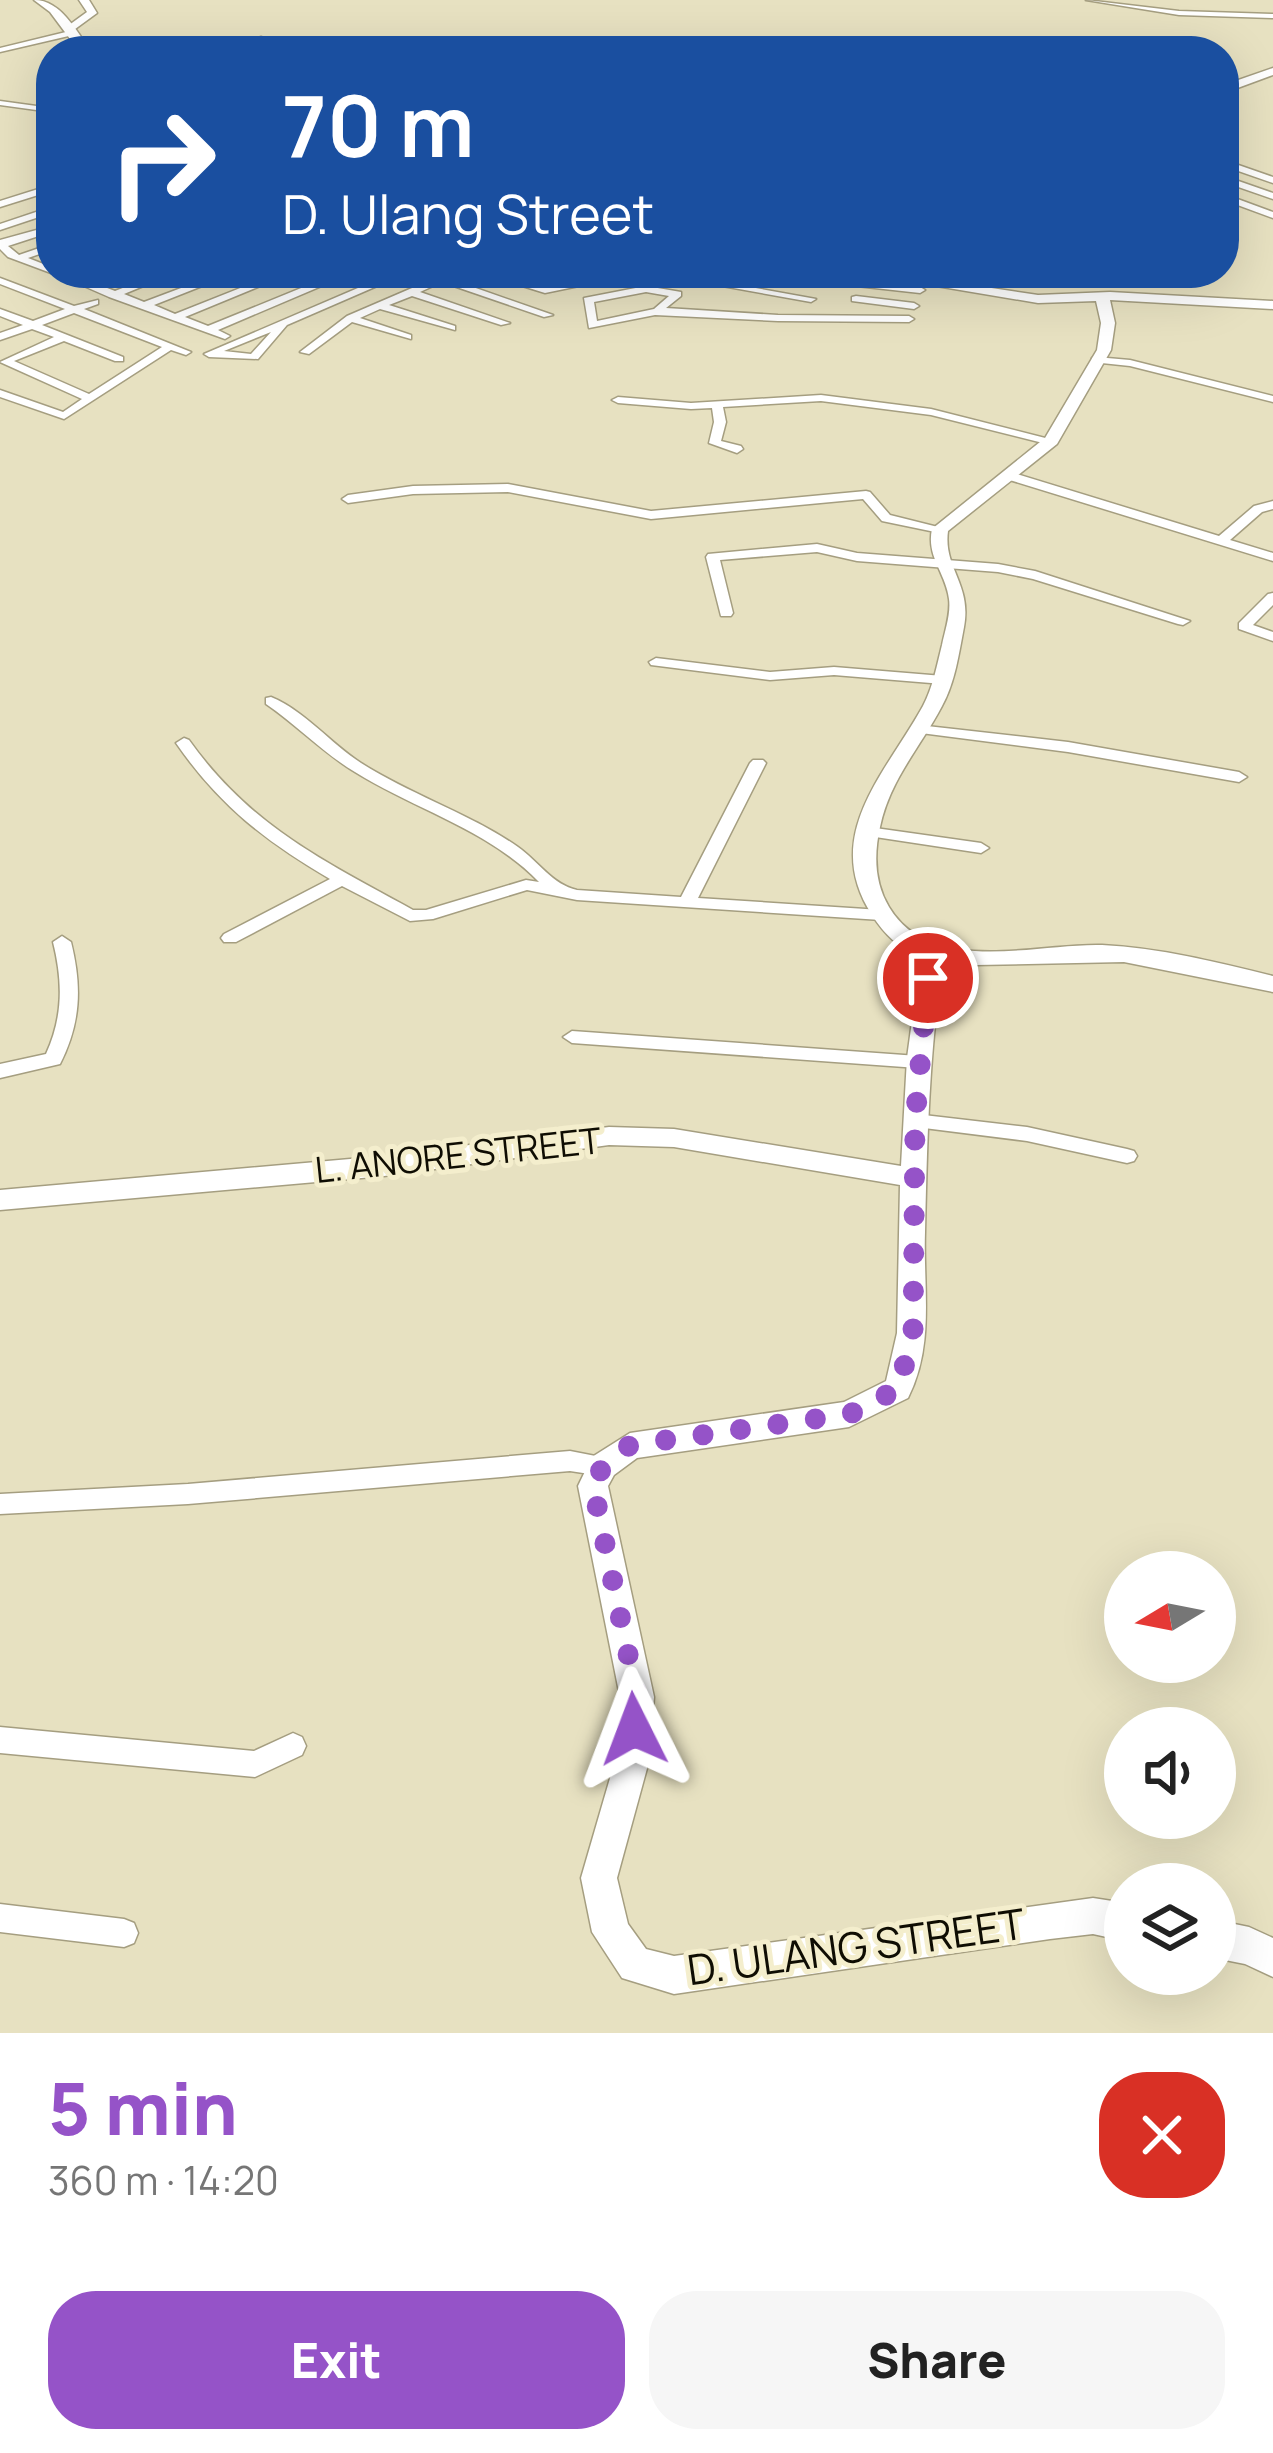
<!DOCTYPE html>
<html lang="en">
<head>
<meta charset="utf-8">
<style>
	body { margin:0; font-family:Manrope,sans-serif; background:#f6f6f6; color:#222; height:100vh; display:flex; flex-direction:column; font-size:45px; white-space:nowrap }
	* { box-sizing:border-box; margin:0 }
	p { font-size:39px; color:#767676 }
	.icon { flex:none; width:66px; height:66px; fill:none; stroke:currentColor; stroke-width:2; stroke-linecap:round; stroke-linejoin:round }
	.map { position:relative; height:2033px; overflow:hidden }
	.sheet { display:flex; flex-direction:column; background:#fff; flex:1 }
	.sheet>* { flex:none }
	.guide { position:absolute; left:36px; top:36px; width:1203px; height:252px; border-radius:48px; box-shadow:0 12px 48px #0002; background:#1a4fa0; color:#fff; overflow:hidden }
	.needle { width:78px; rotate:260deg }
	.tools { position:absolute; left:1104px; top:1551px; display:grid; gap:24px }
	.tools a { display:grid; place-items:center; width:132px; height:132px; border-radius:50%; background:#fff; box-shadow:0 12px 48px #0002; font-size:60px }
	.pin { position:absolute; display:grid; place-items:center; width:102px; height:102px; color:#fff; margin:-51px; border:6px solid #fff; border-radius:50%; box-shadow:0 3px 12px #0007 }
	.me { position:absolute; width:132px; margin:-66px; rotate:357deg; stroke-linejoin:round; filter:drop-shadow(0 0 9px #0008) }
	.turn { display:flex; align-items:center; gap:42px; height:252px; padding:0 48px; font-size:54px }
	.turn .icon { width:156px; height:156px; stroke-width:2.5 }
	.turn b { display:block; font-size:84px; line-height:102px }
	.round { display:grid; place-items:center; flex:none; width:126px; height:126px; border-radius:48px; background:#f6f6f6 }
	.head { display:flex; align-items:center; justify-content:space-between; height:204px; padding:0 48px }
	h1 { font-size:72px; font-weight:800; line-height:90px; color:#9553c8 }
	.button { display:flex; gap:24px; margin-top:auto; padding:24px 48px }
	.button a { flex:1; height:138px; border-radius:48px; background:#9553c8; color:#fff; font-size:48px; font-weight:800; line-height:138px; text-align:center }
	.button a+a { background:#f6f6f6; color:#222 }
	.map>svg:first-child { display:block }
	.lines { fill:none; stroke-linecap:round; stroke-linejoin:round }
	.street-casing { stroke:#a59e80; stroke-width:3 }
	.secondary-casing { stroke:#a59e80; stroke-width:3 }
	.primary-casing { stroke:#a59e80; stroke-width:3 }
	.street { fill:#fff; fill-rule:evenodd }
	.secondary { fill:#fff; fill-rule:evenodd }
	.primary { fill:#fff; fill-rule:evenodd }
	.route { stroke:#9553c8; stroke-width:21; stroke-dasharray:0 37.8 }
	.labels { text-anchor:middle; stroke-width:10; stroke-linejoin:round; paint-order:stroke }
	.street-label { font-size:36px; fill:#0f0d03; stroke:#f4eecd }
	.near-street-label { font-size:42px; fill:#0f0d03; stroke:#f4eecd }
</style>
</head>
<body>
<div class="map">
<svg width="1273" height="2033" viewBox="0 0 1273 2033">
	<rect width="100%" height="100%" fill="#e7e1c1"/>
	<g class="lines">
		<defs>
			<path id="street" d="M 1086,0 L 1179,11 L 1273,14 L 1273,18 L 1179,15 Z
				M 70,31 L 73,35 L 0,52 L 0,48 Z
				M 261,37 L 274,42 L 243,46 L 239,44 Z
				M 0,101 L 51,108 L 51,112 L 0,105 Z
				M 1224,160 L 1273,177 L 1273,183 L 1224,166 Z
				M 1224,176 L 1273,193 L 1273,199 L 1224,182 Z
				M 51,185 L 51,191 L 0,207 L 0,201 Z
				M 1224,194 L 1273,212 L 1273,218 L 1224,200 Z
				M 51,207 L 51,213 L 0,230 L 0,224 Z
				M 51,226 L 51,232 L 8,246 L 19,255 L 51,244 L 51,250 L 28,258 L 51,267 L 51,273 L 8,257 L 0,249 L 0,240 Z
				M 54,273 L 68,273 L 115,291 L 161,273 L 175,273 L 124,294 L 144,302 L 221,273 L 235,273 L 154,305 L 175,314 L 278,273 L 292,273 L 185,317 L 208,326 L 338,273 L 352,273 L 218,330 L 230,336 L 225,339 L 109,297 Z
				M 393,273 L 407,273 L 287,325 L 258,359 L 209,357 L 204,354 ZM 271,332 L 251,354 L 224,351 Z
				M 447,273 L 460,273 L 450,279 L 553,315 L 544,317 L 442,282 L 420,292 L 510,323 L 501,325 L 412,296 L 389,305 L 455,326 L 455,330 L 380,309 L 360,318 L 411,335 L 411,339 L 352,322 L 309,354 L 300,352 L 347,316 Z
				M 480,273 L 496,273 L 545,287 L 621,273 L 642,273 L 545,293 Z
				M 650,273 L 673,273 L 816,299 L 811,302 Z
				M 761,273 L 793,273 L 920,287 L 925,290 L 920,293 L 766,276 Z
				M 0,278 L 74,306 L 98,300 L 98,304 L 84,309 L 191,352 L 186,355 L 171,350 L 64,419 L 0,397 L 0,390 L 63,412 L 82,399 L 0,362 L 54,337 L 32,329 L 0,340 L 0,333 L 23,325 L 0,316 L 0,309 L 33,321 L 65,309 L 0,284 ZM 74,313 L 162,347 L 89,394 L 14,361 L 64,341 L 115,361 L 123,361 L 123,357 L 42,325 Z
				M 646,286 L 681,292 L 681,296 L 666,308 L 778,315 L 909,316 L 914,319 L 909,322 L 778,321 L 655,315 L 589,328 L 584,298 ZM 646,292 L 669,296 L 654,309 L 597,321 L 594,302 Z
				M 856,296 L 914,303 L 919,306 L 914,309 L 852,301 L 852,297 Z
				M 1096,357 L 1130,360 L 1273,396 L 1273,402 L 1130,366 L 1092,362 L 1092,358 Z
				M 821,395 L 931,409 L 1057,441 L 1051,445 L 931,415 L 821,401 L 723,407 L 726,422 L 721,441 L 741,446 L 743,449 L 737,453 L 709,443 L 714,422 L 712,408 L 691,409 L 618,403 L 612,400 L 618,397 L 691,403 Z
				M 1007,471 L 1219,536 L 1254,506 L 1273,501 L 1273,509 L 1262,512 L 1230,540 L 1273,553 L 1273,561 L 1003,478 L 1001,475 Z
				M 508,484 L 651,511 L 866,491 L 870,492 L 890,515 L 946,529 L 940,533 L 882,521 L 863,499 L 651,519 L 508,492 L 413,494 L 348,503 L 342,499 L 348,495 L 413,486 Z
				M 817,544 L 857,553 L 998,564 L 1035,571 L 1190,621 L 1183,625 L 1178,624 L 1033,579 L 998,572 L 857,561 L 817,552 L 720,560 L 733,613 L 731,616 L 721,616 L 706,557 L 708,554 Z
				M 1273,593 L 1273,605 L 1253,625 L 1273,632 L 1273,641 L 1239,629 L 1239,623 L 1268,594 Z
				M 656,658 L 770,672 L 834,667 L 943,676 L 950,680 L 943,684 L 834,675 L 770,680 L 651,665 L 649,662 Z
				M 271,697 C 305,711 330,743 361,763 C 411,795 469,813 518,847 C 538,861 553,885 577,890 L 681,897 L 750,763 L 753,760 L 763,760 L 766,763 L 698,898 L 881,910 L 889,915 L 881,920 L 577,900 L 527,890 L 433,919 L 410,921 L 342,886 L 236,942 L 224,942 L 221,938 L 224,934 L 330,879 C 265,841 219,805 176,743 L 184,738 L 189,740 C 250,826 324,861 413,910 L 426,910 L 526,880 L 539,882 C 489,830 416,810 355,772 C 323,753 297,725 266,704 L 266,698 Z
				M 918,725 L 1068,742 L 1239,772 L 1247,777 L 1239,782 L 1068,752 L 913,732 L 911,729 Z
				M 868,827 L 981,843 L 989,848 L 981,853 L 862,835 L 860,832 Z
				M 62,936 L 71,942 C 82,986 81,1023 60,1064 L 0,1078 L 0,1064 L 46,1054 C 63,1017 63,982 53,942 Z
				M 572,1031 L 918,1056 L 927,1062 L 918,1068 L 572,1043 L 563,1037 Z
				M 915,1114 L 1027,1127 L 1127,1149 L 1134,1151 L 1137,1156 L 1134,1161 L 1127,1163 L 1027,1141 L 908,1126 L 905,1121 L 908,1116 Z
				M 570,1451 L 611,1459 L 614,1466 L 611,1473 L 603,1476 L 570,1471 L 188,1504 L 0,1514 L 0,1494 L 188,1484 Z
				M 0,1727 L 254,1751 L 293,1733 L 302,1737 L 306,1746 L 302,1755 L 255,1777 L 0,1753 Z
				M 0,1904 L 124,1919 L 134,1923 L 138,1933 L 134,1943 L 124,1947 L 0,1932 Z"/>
			<path id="secondary" d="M 79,0 L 89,0 L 97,13 L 71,32 L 65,32 L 65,28 L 87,12 Z
				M 859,273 L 892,273 L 1038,295 L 1110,292 L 1273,301 L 1273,309 L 1110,300 L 1115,323 L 1111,350 L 1057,444 L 948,531 C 943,568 972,584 964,627 C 959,653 955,683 942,706 C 920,748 890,779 880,827 C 874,854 874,882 889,907 C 931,977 1036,943 1102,945 C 1160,948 1217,962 1273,976 L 1273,992 L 1124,962 L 976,965 L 943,962 C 929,1051 927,1142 925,1232 C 923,1288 935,1345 908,1398 L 849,1427 L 637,1458 L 614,1475 L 608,1486 L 654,1697 L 649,1761 L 617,1878 L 628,1924 L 646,1949 L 674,1956 L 1093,1898 L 1125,1903 L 1125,1941 L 1093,1934 L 1050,1939 L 674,1994 L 622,1978 L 592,1932 L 581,1878 L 615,1761 L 620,1697 L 578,1486 L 592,1457 L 630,1433 L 844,1402 L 886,1381 L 897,1333 L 900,1185 L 674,1147 L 609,1145 L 384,1176 L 0,1210 L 0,1190 L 384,1156 L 609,1127 L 674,1129 L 901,1166 L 907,1058 L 921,955 C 898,948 885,935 872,915 C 820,835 887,772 923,706 C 933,687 937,665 942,645 C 945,630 951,614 949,599 C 946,573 926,557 932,529 L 1045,438 L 1097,350 L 1101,323 L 1096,301 L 1038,303 Z
				M 1215,1920 L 1249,1927 L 1273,1938 L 1273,1977 L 1245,1964 L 1215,1958 Z"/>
			<path id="primary" d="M 34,0 C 61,0 76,31 91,51 L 79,51 L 50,12 Z
				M 1273,68 L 1273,75 L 1224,93 L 1224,85 Z"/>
		</defs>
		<use href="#street" class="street-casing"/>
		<use href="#secondary" class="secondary-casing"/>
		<use href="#primary" class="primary-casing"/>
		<use href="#street" class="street"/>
		<use href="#secondary" class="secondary"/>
		<use href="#primary" class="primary"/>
	</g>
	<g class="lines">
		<path class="route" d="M 634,1729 L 637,1697 L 593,1486 L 603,1466 L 630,1445 L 850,1414 L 898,1389 L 913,1334 L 915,1121 L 928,978"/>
	</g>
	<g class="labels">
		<g class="street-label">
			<text transform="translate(458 1155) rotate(-6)" y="13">L. ANORE STREET</text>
		</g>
		<g class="near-street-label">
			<text transform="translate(856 1947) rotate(-8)" y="15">D. ULANG STREET</text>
		</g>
	</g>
</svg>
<div class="tools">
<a><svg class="needle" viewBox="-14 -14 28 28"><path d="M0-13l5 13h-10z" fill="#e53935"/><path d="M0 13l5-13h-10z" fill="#767676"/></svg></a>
<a><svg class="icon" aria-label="sound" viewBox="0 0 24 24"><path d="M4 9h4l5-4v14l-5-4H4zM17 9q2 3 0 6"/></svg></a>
<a><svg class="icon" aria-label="layers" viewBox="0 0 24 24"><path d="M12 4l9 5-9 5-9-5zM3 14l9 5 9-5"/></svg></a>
</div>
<div class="pin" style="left:928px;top:978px;background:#d93025"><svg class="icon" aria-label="arrive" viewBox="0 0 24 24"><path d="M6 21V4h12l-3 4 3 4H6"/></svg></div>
<svg class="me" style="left:634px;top:1729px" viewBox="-20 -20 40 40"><path d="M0-17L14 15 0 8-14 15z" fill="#9553c8" stroke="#fff" stroke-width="4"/></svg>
<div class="guide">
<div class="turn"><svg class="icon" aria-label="right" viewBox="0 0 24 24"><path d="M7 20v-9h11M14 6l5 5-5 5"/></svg><div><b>70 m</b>D. Ulang Street</div></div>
</div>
</div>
<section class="sheet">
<div class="head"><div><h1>5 min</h1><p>360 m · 14:20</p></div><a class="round" style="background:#d93025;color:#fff"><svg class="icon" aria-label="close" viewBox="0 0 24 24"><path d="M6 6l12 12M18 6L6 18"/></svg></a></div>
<div class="button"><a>Exit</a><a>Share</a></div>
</section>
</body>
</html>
